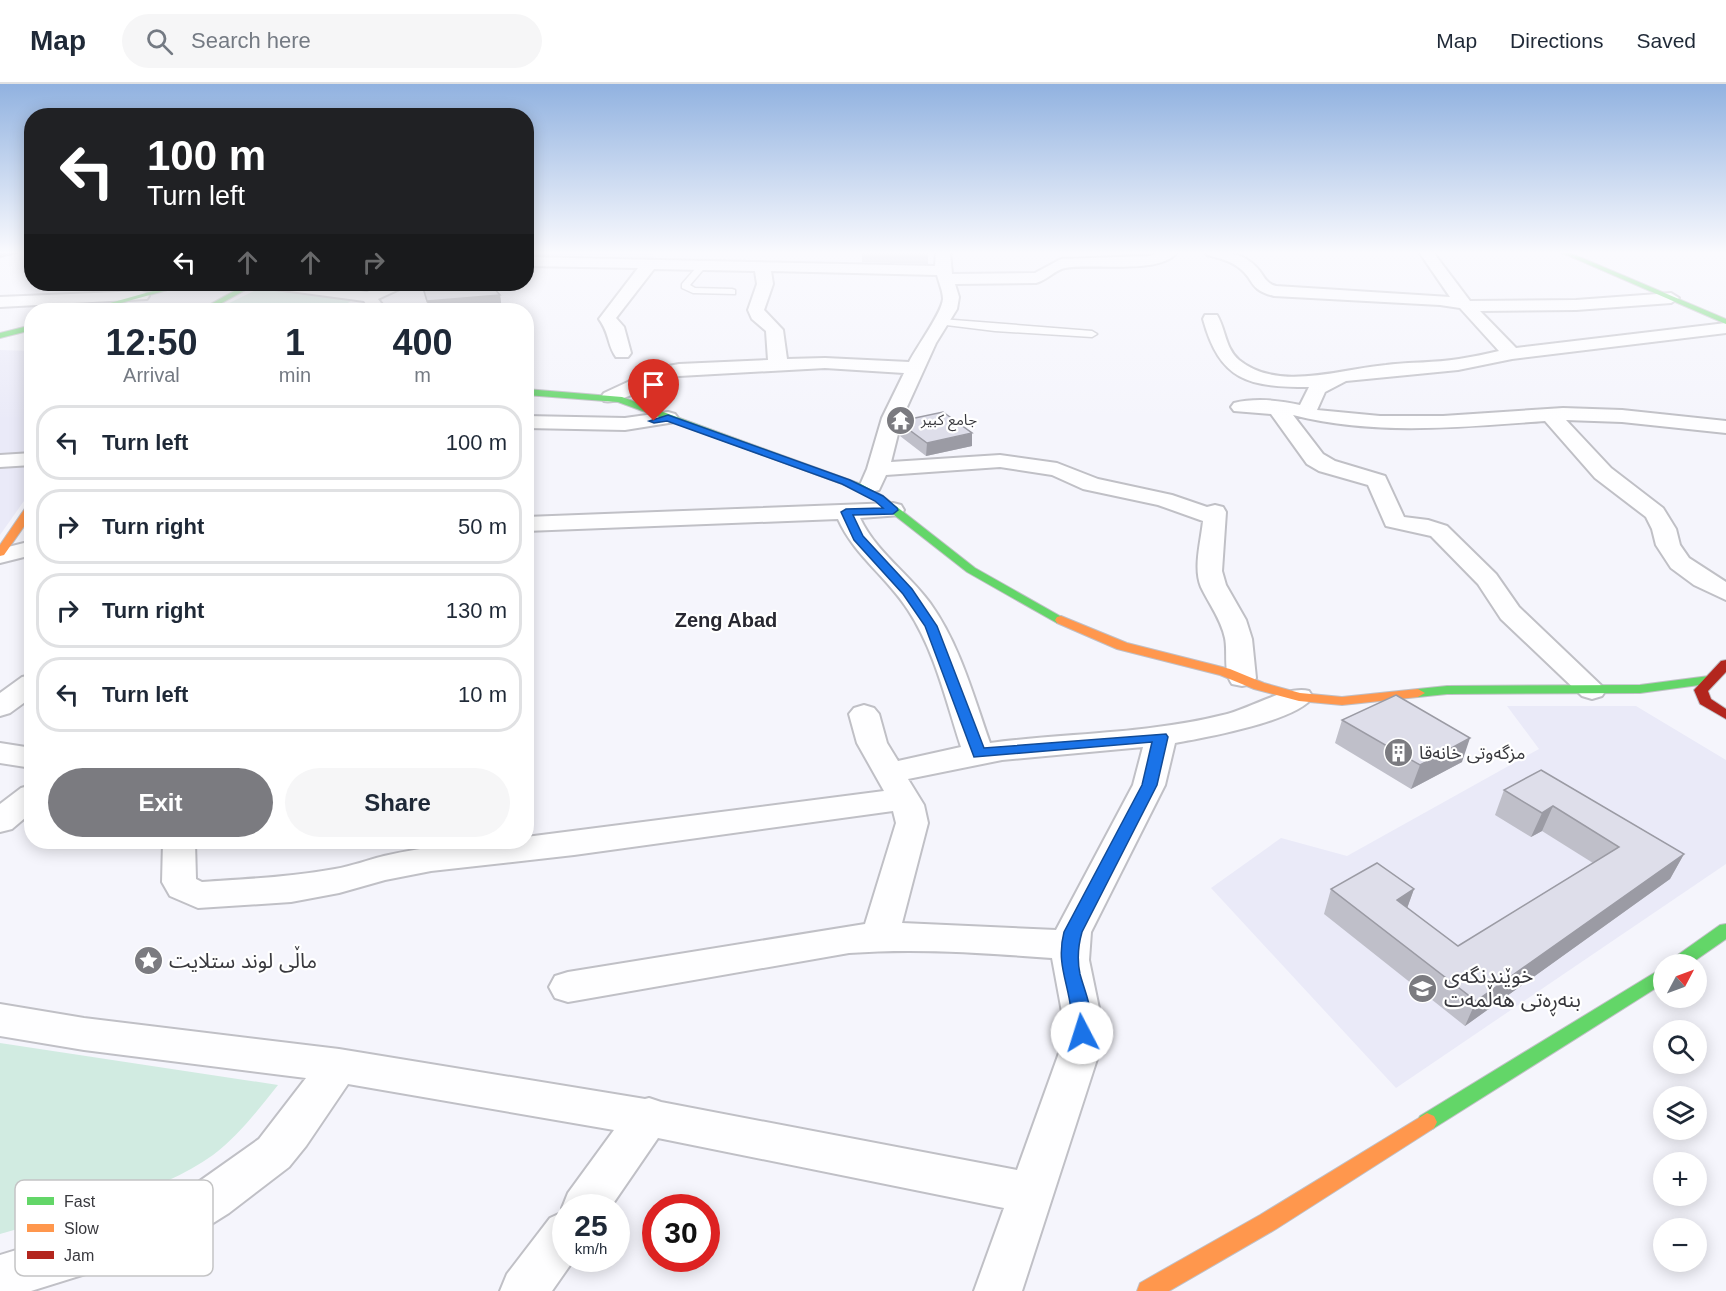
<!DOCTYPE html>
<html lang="en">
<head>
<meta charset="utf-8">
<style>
	body { margin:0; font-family:Arial,"Noto Sans Arabic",sans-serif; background:#f6f6f7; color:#1f2937; height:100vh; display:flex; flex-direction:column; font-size:22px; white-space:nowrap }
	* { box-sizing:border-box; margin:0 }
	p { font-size:20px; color:#747a83 }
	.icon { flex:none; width:33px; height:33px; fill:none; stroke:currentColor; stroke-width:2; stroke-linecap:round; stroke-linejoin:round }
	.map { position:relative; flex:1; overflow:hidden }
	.drawer { position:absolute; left:24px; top:219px; width:510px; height:546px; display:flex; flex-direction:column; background:#fff; border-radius:24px; box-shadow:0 3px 15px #0003 }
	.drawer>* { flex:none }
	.guide { position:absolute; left:24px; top:24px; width:510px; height:183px; border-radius:24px; box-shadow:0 3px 15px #0003; background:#202124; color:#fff; overflow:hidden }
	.needle { width:39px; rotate:49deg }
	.fabs { position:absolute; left:1653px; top:870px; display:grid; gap:12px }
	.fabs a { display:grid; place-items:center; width:54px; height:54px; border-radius:50%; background:#fff; box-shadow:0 3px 15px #0003; font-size:30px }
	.speed { position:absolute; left:552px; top:1110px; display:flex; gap:12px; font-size:30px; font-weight:700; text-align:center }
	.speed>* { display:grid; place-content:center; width:78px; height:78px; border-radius:50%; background:#fff; box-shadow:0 3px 15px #0003; line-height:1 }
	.speed small { font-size:15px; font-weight:400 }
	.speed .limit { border:9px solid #d22; background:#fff; color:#111 }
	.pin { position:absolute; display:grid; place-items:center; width:51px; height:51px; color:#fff; margin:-62px -26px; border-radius:50% 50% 50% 0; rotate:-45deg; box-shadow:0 0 6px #0007 }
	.pin .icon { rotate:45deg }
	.me { position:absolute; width:66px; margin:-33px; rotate:355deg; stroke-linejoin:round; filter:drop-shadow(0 0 4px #0008) }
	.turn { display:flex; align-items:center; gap:21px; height:126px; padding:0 24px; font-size:27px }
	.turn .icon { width:78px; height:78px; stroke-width:2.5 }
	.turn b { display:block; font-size:42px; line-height:51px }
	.lanes { display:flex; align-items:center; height:57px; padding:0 24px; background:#0003; justify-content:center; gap:30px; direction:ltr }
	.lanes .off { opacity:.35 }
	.eta { display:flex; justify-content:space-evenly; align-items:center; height:102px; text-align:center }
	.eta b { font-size:36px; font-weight:800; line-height:42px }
	.action { display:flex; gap:12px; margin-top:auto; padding:12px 24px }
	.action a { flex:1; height:69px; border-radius:36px; background:#7b7b80; color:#fff; font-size:24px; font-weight:800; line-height:69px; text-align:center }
	.action a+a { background:#f6f6f7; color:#1f2937 }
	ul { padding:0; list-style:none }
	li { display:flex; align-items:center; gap:18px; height:75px; margin:0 12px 9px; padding:0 12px; border:3px solid #e0e1e3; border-radius:24px }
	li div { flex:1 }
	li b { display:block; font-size:22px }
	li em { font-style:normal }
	header { display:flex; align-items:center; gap:36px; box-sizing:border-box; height:84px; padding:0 30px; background:#fff; border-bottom:2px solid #e0e1e3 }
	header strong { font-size:28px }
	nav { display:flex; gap:33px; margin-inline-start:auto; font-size:21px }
	.search { width:420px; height:54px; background:#f6f6f7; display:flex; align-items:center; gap:15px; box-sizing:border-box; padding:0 21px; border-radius:33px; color:#747a83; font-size:22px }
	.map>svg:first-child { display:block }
	.built { fill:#eaeaf8 }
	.green { fill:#d1ebe1 }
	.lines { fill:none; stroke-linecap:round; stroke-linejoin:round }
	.lane-casing { stroke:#c0c0c6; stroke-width:3 }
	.street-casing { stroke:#c0c0c6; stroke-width:4 }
	.fast-casing { stroke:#c0c0c6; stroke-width:2 }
	.slow-casing { stroke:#c0c0c6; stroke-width:2 }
	.jam-casing { stroke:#c0c0c6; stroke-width:2 }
	.lane { fill:#fefeff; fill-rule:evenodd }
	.street { fill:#fefeff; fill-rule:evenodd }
	.fast { fill:#63d668; fill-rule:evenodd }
	.slow { fill:#ff974d; fill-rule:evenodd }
	.jam { fill:#b3261e; fill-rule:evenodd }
	.wall { fill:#bfbfc9 }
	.shaded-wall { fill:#9b9ba4 }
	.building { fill:#dedeea; stroke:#9b9ba4; stroke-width:1.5 }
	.route { fill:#1a73e8; stroke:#114b97; stroke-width:1.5 }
	.labels { text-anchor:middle; stroke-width:4.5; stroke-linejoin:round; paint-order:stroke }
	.far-poi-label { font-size:15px; fill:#39393e; stroke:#fff; text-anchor:start }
	.poi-label { font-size:18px; fill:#39393e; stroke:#fff; text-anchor:start }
	.neighbourhood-label { font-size:20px; font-weight:bold; fill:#282831; stroke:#fff }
	.near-poi-label { font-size:21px; fill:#39393e; stroke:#fff; text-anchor:start }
	.key { fill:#fff; stroke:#c4c4c5; stroke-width:1.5 }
	.key-label { font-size:16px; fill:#39393e }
</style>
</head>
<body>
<header>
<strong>Map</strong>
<div class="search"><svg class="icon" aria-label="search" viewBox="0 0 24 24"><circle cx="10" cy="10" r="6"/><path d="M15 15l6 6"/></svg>Search here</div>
<nav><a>Map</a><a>Directions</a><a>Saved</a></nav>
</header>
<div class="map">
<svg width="1726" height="1207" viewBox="0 0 1726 1207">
	<rect width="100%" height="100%" fill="#f5f5fc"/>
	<path class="built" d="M 527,168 L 654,168 L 653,175 L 527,173 Z
		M 0,266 L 32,267 L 31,407 L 0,451 Z
		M 1507,622 L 1636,622 L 1726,676 L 1726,780 L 1396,1004 L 1211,804 L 1281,754 L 1347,772 L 1539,665 Z"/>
	<path class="green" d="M 262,203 L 346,214 L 351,217 L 336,226 L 215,226 Z
		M 0,959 L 278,1001 C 258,1026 239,1051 213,1071 C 160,1110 64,1131 0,1150 Z"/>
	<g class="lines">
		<defs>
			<path id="lane" d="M 701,178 L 708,180 L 690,201 L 695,204 L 732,205 L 735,206 L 735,210 L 693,209 L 682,204 L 682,200 Z
				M 941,235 L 1092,247 L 1097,250 L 1092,253 L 995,247 L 938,240 L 937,238 Z"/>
			<path id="street" d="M 936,168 L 950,168 L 952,190 L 1035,189 L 1061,175 L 1150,172 L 1160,168 L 1177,168 C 1162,191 1091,179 1065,184 C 1055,186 1047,196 1036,199 L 955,200 L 959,213 L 957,225 L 936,259 L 902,334 L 891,378 L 1000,371 L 1057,379 L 1098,395 L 1172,411 L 1207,423 L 1215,421 L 1223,423 L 1226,428 L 1222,487 L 1226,501 L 1246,536 L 1252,555 L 1256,594 L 1252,600 L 1242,602 L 1232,600 C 1223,587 1228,569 1225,554 C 1221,535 1209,520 1201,503 C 1193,484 1201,457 1203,437 L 1158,421 L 1083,405 L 1052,391 L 1000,383 L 886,391 L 879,406 L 871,408 L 863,406 L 860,401 L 867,385 L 882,334 L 904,289 L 825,284 L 679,292 C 658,296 620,321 604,317 L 601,313 L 604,309 L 658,284 L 679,280 L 768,276 L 766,247 L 752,235 L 748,226 L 757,200 L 755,187 L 654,185 L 616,234 L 624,243 L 631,269 L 628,273 L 616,273 C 607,260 610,250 599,235 L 638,184 L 526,182 L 526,173 L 935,182 ZM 771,187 L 937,191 C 939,199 943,207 943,215 C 942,229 917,262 909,278 L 825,274 L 787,275 L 783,246 L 764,226 L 773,200 Z
				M 1205,168 C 1226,168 1244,168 1259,186 C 1265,194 1266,199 1276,202 L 1450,213 L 1419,168 L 1433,168 L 1470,217 L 1576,216 L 1671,209 L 1679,214 L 1671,219 L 1576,226 L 1480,227 L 1516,264 L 1726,239 L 1726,249 L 1512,275 L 1458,286 L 1346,297 L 1325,308 L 1317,326 L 1380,332 L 1443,332 L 1563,324 L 1622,326 L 1726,337 L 1726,349 L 1622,338 L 1566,336 L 1611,384 L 1663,424 L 1676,445 L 1680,461 L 1689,474 L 1726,498 L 1726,516 L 1694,501 L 1671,484 L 1656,461 L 1652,445 L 1646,433 L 1595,394 L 1545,337 C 1461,343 1375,352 1293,331 L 1323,370 L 1335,377 L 1385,392 L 1404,433 L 1428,436 L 1447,442 L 1496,490 L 1519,523 L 1606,606 L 1602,612 L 1592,615 L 1582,612 L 1501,535 L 1478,500 L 1431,452 L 1386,442 L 1368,401 L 1319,387 L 1307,380 L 1271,330 L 1234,327 L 1231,323 L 1234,319 C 1254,314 1280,316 1300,321 L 1309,303 C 1248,303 1220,297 1203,235 L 1205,231 L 1217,231 C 1226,246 1225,264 1239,276 C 1278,308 1341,285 1386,281 C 1410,278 1435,279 1459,275 C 1472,273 1486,270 1499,267 L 1460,224 L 1440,221 L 1274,212 C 1247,205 1256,196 1238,183 C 1229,176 1218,174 1207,171 Z
				M 267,200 L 306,200 L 367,208 L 386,200 L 406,200 L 404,203 L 378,215 L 386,226 L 370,226 L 364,217 L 275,205 Z
				M 141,207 L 147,209 L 149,212 L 147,215 L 0,223 L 0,213 Z
				M 668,328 L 675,330 L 678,334 L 675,338 L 625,346 L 526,344 L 526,332 L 625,334 Z
				M 32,369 L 32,381 L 0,383 L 0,371 Z
				M 893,419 L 901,421 L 904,426 L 901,431 L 860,434 C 876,468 909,490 930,519 C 960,561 973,611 990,659 C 1067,649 1147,650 1223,631 C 1247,626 1287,601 1309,607 L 1313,613 C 1297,637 1204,654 1175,659 L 1165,701 L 1091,848 L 1089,876 L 1101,934 L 1099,969 L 1022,1207 L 974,1207 L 1004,1124 L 658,1054 L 610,1124 L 566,1124 L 566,1174 L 575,1174 L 552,1207 L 500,1207 L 507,1190 L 550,1134 L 563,1128 L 562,1124 L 568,1109 L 614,1046 L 348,1000 L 306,1062 L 289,1083 L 229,1129 L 194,1151 L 137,1174 L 31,1207 L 0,1207 L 0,1171 L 163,1121 L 197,1099 L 259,1055 L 306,994 L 84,966 L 0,952 L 0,920 L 84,934 L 339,965 L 645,1015 L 649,1014 L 661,1018 L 1017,1086 L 1059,969 L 1062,928 L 1052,874 C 984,869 917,864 849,869 L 568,918 L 555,914 L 549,903 L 555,892 L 568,888 L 865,840 L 896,739 L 893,727 L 574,771 L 431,787 L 385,796 L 339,809 L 291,818 L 198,824 L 170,812 L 162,798 L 163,758 L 195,758 L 196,795 L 202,798 C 247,795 291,793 335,785 C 352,782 368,776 384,772 C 431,761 479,758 526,758 L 526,753 L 884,707 L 857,659 L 849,630 L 854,624 L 864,621 L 874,624 L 879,630 L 887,659 L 898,677 L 961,663 C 946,617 935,567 908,526 C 887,493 854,471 838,435 L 526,447 L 526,433 ZM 1143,663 L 1133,701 L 1056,846 L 902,839 L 928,739 L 924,721 L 908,695 L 1002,676 Z
				M 32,457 L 32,471 L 0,479 L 0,465 Z
				M 32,591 L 32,613 L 10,629 L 0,632 L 0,609 L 22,593 Z
				M 0,659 L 32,664 L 32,684 L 0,679 Z
				M 32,701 L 32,728 L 12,745 L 0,748 L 0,720 L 21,704 Z"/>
			<path id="fast" d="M 1560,168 L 1568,168 L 1726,235 L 1726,240 Z
				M 178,200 L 189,200 L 96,226 L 85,226 Z
				M 247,200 L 256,200 L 209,226 L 200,226 Z
				M 32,241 L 32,246 L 0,254 L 0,249 Z
				M 526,305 L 622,313 L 861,400 L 883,412 L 975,484 L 1067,536 L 1065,539 L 1057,539 L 967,488 L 875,416 L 853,404 L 618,318 L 526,311 Z
				M 1709,592 L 1714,593 L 1716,596 L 1714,599 L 1640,609 L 1447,610 L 1418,613 L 1411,609 L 1418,605 L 1447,602 L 1640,601 Z
				M 1726,840 L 1726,855 L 1690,880 L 1669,880 L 1672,875 L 1720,841 Z
				M 1664,883 L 1664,899 L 1434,1044 L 1427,1047 L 1420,1044 L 1417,1038 L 1420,1032 Z"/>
			<path id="slow" d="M 32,419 L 32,431 L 4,471 L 0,472 L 0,461 L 28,420 Z
				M 1061,532 L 1127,559 L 1230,585 L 1264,599 L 1300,609 L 1342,613 L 1418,605 L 1425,609 L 1418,613 L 1342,621 L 1299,617 L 1254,605 L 1220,591 L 1117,565 L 1057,539 L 1055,536 L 1057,533 Z
				M 1427,1029 L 1434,1032 L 1437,1038 L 1434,1044 L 1276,1145 L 1169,1207 L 1137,1207 L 1140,1199 L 1260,1131 Z"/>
			<path id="jam" d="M 1726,576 L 1726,588 L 1708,607 L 1711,615 L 1726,625 L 1726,635 L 1700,620 L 1694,606 L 1721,577 Z"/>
		</defs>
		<use href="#lane" class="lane-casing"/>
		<use href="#street" class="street-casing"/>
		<use href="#fast" class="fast-casing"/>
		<use href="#slow" class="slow-casing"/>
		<use href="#jam" class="jam-casing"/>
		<use href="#lane" class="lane"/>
		<use href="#street" class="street"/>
		<use href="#fast" class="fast"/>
		<use href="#slow" class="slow"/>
		<use href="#jam" class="jam"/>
	</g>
	<path class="wall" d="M 862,168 L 928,168 L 928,180 L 862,178 Z
		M 313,200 L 381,200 L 367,206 Z
		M 421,200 L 490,200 L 500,211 L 502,226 L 429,226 Z
		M 900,339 L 972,362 L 926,372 L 900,352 Z
		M 1342,636 L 1462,678 L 1411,705 L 1335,659 Z
		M 1541,686 L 1684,770 L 1670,795 L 1465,942 L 1324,830 L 1331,805 L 1414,805 L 1407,824 L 1458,862 L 1593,779 L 1542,747 L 1531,753 L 1495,731 L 1504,706 Z"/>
	<path class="shaded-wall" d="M 0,168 L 25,168 L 0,174 Z
		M 365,200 L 381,200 L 367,206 Z
		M 500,211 L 502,226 L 429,226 L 427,217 Z
		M 972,349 L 972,362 L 926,372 L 927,359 Z
		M 1470,654 L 1462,678 L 1411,705 L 1420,681 Z
		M 1553,722 L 1542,747 L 1531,753 L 1542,729 Z
		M 1684,770 L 1670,795 L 1465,942 L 1476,917 Z
		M 1414,805 L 1405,830 L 1397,816 Z"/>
	<path class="building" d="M 422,200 L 490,200 L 500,211 L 427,217 Z
		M 943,328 L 972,349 L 927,359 L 900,339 L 901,337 Z
		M 1396,611 L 1470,654 L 1420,681 L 1342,636 Z
		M 1541,686 L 1684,770 L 1476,917 L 1331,805 L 1377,779 L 1414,805 L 1397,816 L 1458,862 L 1619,763 L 1553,722 L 1542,729 L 1504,706 Z"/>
	<linearGradient id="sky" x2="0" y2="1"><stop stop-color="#91b2e0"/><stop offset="0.5" stop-color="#fafafe"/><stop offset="1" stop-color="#fafafe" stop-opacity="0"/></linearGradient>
	<rect width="1726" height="337" fill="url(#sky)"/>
	<path class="route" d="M 668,331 L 850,396 L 883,412 L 897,424 L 898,426 L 893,430 L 853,431 L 863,452 L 912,505 L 937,542 L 984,664 L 1166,650 L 1168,653 L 1157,701 L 1082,848 C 1078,862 1077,876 1080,890 C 1085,909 1098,936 1088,954 L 1082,956 L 1075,954 C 1071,945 1072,936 1071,926 C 1068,898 1056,879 1064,848 L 1142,701 L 1152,658 L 974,673 L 925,542 L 903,510 L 854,456 L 841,428 L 846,425 L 883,424 L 875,417 L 842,400 L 667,337 L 654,339 L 649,337 Z"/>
	<defs>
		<symbol id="temple-disc" viewBox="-11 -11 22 22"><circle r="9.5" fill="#7b7b80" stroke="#fff"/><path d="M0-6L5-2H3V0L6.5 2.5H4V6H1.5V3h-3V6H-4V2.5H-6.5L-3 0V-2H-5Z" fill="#fff"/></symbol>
		<symbol id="building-disc" viewBox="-11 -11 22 22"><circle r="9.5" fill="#7b7b80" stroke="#fff"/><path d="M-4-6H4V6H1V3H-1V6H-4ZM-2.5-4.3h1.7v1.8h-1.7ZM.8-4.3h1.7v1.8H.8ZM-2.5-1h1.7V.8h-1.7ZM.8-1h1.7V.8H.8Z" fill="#fff"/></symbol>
		<symbol id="sight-disc" viewBox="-11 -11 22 22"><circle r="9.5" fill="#7b7b80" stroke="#fff"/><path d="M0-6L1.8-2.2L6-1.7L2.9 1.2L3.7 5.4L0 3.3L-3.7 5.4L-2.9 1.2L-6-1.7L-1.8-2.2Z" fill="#fff"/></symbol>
		<symbol id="school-disc" viewBox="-11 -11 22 22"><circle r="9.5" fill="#7b7b80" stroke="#fff"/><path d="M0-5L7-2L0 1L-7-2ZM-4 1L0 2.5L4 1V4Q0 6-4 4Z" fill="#fff"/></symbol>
	</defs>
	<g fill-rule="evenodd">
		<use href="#temple-disc" x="884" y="320" width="33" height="33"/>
		<use href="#building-disc" x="1382" y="652" width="33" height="33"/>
		<use href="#sight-disc" x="132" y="860" width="33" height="33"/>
		<use href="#school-disc" x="1406" y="888" width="33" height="33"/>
	</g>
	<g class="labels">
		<g class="far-poi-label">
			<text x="921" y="341">جامع كبير</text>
		</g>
		<g class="poi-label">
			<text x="1419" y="675">مزگەوتی خانەقا</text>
		</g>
		<g class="neighbourhood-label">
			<text x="726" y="543">Zeng Abad</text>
		</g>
		<g class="near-poi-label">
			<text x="169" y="884">ماڵی لوند ستلایت</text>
			<text x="1444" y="899">خوێندنگەی<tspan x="1444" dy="24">بنەڕەتی هەڵمەت</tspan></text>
		</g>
	</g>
	<rect x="15" y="1096" width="198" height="96" rx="9" class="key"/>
	<rect x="27" y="1113" width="27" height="8" fill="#63d668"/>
	<rect x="27" y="1140" width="27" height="8" fill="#ff974d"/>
	<rect x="27" y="1167" width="27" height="8" fill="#b3261e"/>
	<g class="key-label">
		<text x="64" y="1123">Fast</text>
		<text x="64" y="1150">Slow</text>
		<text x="64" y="1177">Jam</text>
	</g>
</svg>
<div class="fabs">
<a><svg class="needle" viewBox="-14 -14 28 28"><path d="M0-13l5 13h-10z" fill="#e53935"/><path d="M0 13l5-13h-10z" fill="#747a83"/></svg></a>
<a><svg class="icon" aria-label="search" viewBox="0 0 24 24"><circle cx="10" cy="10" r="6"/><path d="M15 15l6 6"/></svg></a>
<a><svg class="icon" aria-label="layers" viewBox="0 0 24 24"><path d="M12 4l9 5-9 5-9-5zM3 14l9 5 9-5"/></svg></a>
<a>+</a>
<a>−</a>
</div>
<div class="speed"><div>25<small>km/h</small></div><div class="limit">30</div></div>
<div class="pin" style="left:654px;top:337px;background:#d93025"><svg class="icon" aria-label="arrive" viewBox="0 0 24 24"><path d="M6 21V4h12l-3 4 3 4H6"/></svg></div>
<svg class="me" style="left:1082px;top:949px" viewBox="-20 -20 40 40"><circle r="19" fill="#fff"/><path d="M0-13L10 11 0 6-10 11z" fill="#1a73e8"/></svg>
<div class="guide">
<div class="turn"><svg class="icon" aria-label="left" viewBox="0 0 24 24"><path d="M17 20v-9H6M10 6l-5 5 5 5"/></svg><div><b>100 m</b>Turn left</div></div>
<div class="lanes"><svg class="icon" aria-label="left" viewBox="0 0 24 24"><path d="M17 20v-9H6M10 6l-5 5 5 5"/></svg><svg class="icon off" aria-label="ahead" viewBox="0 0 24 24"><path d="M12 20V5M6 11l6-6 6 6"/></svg><svg class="icon off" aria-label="ahead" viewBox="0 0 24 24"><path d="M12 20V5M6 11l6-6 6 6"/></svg><svg class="icon off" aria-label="right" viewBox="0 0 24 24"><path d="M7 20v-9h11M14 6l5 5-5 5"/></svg></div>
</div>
<section class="drawer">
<div class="eta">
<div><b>12:50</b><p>Arrival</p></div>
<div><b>1</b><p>min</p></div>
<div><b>400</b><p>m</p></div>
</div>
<ul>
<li><svg class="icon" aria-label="left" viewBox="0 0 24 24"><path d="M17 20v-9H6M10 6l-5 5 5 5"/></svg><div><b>Turn left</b></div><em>100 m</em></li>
<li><svg class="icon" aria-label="right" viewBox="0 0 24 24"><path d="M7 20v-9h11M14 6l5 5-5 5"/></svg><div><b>Turn right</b></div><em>50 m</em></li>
<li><svg class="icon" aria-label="right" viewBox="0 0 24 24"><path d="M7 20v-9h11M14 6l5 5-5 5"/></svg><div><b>Turn right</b></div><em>130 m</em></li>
<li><svg class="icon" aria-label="left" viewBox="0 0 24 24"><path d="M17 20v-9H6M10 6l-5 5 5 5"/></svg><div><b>Turn left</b></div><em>10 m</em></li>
</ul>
<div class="action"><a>Exit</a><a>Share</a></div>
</section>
</div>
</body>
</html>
